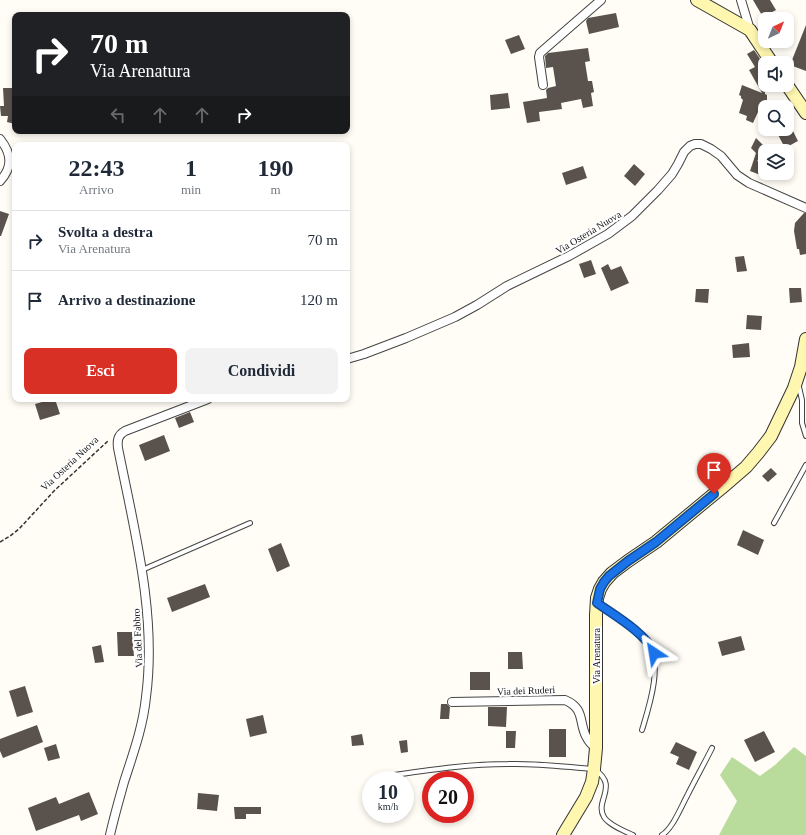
<!DOCTYPE html>
<html lang="it">
<head>
<meta charset="utf-8">
<style>
	body { margin:0; font-family:"Times New Roman",serif; background:#f2f2f3; color:#1f2937; height:100vh; display:flex; flex-direction:column; font-size:15px; white-space:nowrap }
	* { box-sizing:border-box; margin:0 }
	p { font-size:13px; color:#747a83 }
	.icon { flex:none; width:22px; height:22px; fill:none; stroke:currentColor; stroke-width:2; stroke-linecap:round; stroke-linejoin:round }
	.map { position:relative; flex:1; overflow:hidden }
	.side { position:absolute; left:12px; top:142px; width:338px; height:260px; display:flex; flex-direction:column; background:#fff; border-radius:8px; box-shadow:0 2px 6px #0003 }
	.side>* { flex:none }
	.hud { position:absolute; left:12px; top:12px; width:338px; height:122px; border-radius:8px; box-shadow:0 2px 6px #0003; background:#202124; color:#fff; overflow:hidden }
	.needle { width:26px; rotate:43deg }
	.tools { position:absolute; left:758px; top:12px; display:grid; gap:8px }
	.tools a { display:grid; place-items:center; width:36px; height:36px; border-radius:8px; background:#fff; box-shadow:0 2px 6px #0003; font-size:20px }
	.speed { position:absolute; left:362px; top:771px; display:flex; gap:8px; font-size:20px; font-weight:700; text-align:center }
	.speed>* { display:grid; place-content:center; width:52px; height:52px; border-radius:50%; background:#fff; box-shadow:0 2px 6px #0003; line-height:1 }
	.speed small { font-size:10px; font-weight:400 }
	.speed .limit { border:6px solid #d22; background:#fff; color:#111 }
	.pin { position:absolute; display:grid; place-items:center; width:34px; height:34px; color:#fff; margin:-41px -17px; border-radius:50% 50% 50% 0; rotate:-45deg; box-shadow:0 0 4px #0007 }
	.pin .icon { rotate:45deg }
	.me { position:absolute; width:44px; margin:-22px; rotate:327deg; stroke-linejoin:round; filter:drop-shadow(0 0 3px #0008) }
	.turn { display:flex; align-items:center; gap:14px; height:84px; padding:0 12px; font-size:18px }
	.turn .icon { width:52px; height:52px; stroke-width:2.5 }
	.turn b { display:block; font-size:28px; line-height:34px }
	.lanes { display:flex; align-items:center; height:38px; padding:0 12px; background:#0003; justify-content:center; gap:20px; direction:ltr }
	.lanes .off { opacity:.35 }
	.eta { display:flex; justify-content:space-evenly; align-items:center; height:68px; text-align:center }
	.eta b { font-size:24px; font-weight:700; line-height:28px }
	.primary-button { display:flex; gap:8px; margin-top:auto; padding:8px 12px }
	.primary-button a { flex:1; height:46px; border-radius:8px; background:#d93025; color:#fff; font-size:16px; font-weight:700; line-height:46px; text-align:center }
	.primary-button a+a { background:#f2f2f3; color:#1f2937 }
	ul { padding:0; list-style:none }
	li { display:flex; align-items:center; gap:12px; height:60px; padding:0 12px; border-top:1px solid #e0e1e3 }
	li div { flex:1 }
	li b { display:block; font-size:15px }
	li em { font-style:normal }
	.map>svg:first-child { display:block }
	.forest { fill:#b9dc9c }
	.building { fill:#5a524d }
	.lines { fill:none; stroke-linecap:round; stroke-linejoin:round }
	.lane-casing { stroke:#444; stroke-width:6 }
	.street-casing { stroke:#444; stroke-width:10 }
	.secondary-casing { stroke:#333; stroke-width:14 }
	.path { stroke:#333; stroke-width:1.5; stroke-dasharray:4 2; stroke-linecap:butt }
	.lane { stroke:#fff; stroke-width:4 }
	.street { stroke:#fff; stroke-width:8 }
	.secondary { stroke:#fff6b0; stroke-width:12 }
	.route-casing { stroke:#114b97; stroke-width:10 }
	.route { stroke:#1a73e8; stroke-width:7 }
	.labels { text-anchor:middle; stroke-width:4; stroke-linejoin:round; paint-order:stroke }
	.street-label { font-size:10px; fill:#111; stroke:#fff }
</style>
</head>
<body>
<div class="map">
<svg width="806" height="835" viewBox="0 0 806 835">
	<rect width="100%" height="100%" fill="#fffdf5"/>
	<path class="forest" d="M 794,747 L 806,756 L 806,835 L 719,835 L 737,801 L 720,775 L 732,757 L 760,776 L 775,765 Z"/>
	<path class="building" d="M 753,0 L 770,0 L 776,10 L 763,17 Z
		M 616,13 L 619,27 L 589,34 L 586,21 L 588,18 Z
		M 806,25 L 806,71 L 790,65 Z
		M 519,35 L 525,49 L 511,54 L 505,40 Z
		M 588,48 L 590,61 L 585,62 L 588,81 L 592,81 L 594,92 L 591,93 L 593,106 L 583,108 L 581,99 L 561,103 L 562,109 L 539,112 L 540,121 L 527,123 L 523,102 L 547,98 L 546,90 L 548,88 L 556,86 L 553,67 L 546,68 L 545,56 L 548,53 Z
		M 754,50 L 765,66 L 765,94 L 767,95 L 767,105 L 766,107 L 765,107 L 764,115 L 758,112 L 753,123 L 746,120 L 747,116 L 739,113 L 743,100 L 741,98 L 741,96 L 739,95 L 742,85 L 762,93 L 749,70 L 755,67 L 747,54 Z
		M 3,88 L 15,88 L 15,124 L 7,122 L 8,116 L 1,116 L 0,106 L 4,106 Z
		M 508,93 L 510,108 L 491,110 L 490,95 Z
		M 775,129 L 792,129 L 798,141 L 785,148 Z
		M 756,138 L 768,150 L 765,151 L 765,153 L 757,161 L 765,164 L 765,169 L 763,176 L 750,171 L 756,153 L 751,148 Z
		M 634,164 L 645,174 L 635,186 L 624,176 Z
		M 583,166 L 587,178 L 566,185 L 562,173 Z
		M 0,211 L 9,214 L 1,236 L 0,236 Z
		M 804,213 L 806,213 L 806,254 L 800,255 L 799,249 L 797,249 L 794,231 L 795,223 Z
		M 744,256 L 747,271 L 737,272 L 735,257 Z
		M 591,260 L 596,274 L 584,278 L 579,264 Z
		M 608,264 L 611,270 L 621,266 L 629,283 L 611,291 L 601,268 Z
		M 789,288 L 801,288 L 802,302 L 790,303 Z
		M 696,289 L 709,289 L 708,303 L 695,302 Z
		M 747,315 L 762,316 L 761,330 L 746,329 Z
		M 749,343 L 750,357 L 733,358 L 732,345 Z
		M 53,399 L 55,399 L 60,414 L 40,420 L 35,404 Z
		M 190,412 L 194,422 L 179,428 L 175,418 Z
		M 164,435 L 170,451 L 145,461 L 139,445 Z
		M 771,468 L 777,474 L 768,482 L 762,476 Z
		M 743,530 L 764,540 L 758,555 L 737,545 Z
		M 281,543 L 290,566 L 277,572 L 268,549 Z
		M 205,584 L 210,597 L 172,612 L 167,598 Z
		M 117,632 L 132,632 L 134,656 L 118,656 Z
		M 741,636 L 745,650 L 722,656 L 718,642 Z
		M 101,645 L 104,662 L 95,663 L 92,647 Z
		M 508,652 L 522,652 L 523,669 L 508,669 Z
		M 470,672 L 490,672 L 490,690 L 470,690 Z
		M 25,686 L 33,712 L 17,717 L 9,691 Z
		M 441,704 L 447,704 L 450,707 L 449,719 L 440,719 Z
		M 488,707 L 507,707 L 506,727 L 488,726 Z
		M 263,715 L 267,733 L 250,737 L 246,719 Z
		M 37,725 L 43,742 L 3,758 L 0,751 L 0,739 Z
		M 549,729 L 566,729 L 566,757 L 549,757 Z
		M 506,731 L 516,731 L 515,748 L 506,748 Z
		M 764,731 L 775,752 L 755,762 L 744,740 Z
		M 362,734 L 364,745 L 352,746 L 351,736 Z
		M 407,740 L 408,752 L 401,753 L 399,741 Z
		M 676,742 L 697,752 L 689,770 L 676,764 L 679,757 L 670,753 Z
		M 56,744 L 60,758 L 48,761 L 44,748 Z
		M 89,792 L 98,814 L 81,821 L 79,815 L 36,831 L 28,808 L 56,797 L 59,804 Z
		M 198,793 L 219,795 L 217,811 L 197,809 Z
		M 234,807 L 261,807 L 261,814 L 246,814 L 246,819 L 235,819 Z"/>
	<g class="lines">
		<defs>
			<path id="lane" d="M 799,387 L 802,400 L 802,423 L 806,436
				M 774,523 L 806,465
				M 142,570 L 250,523
				M 599,604 C 609,612 620,620 631,628 C 637,632 643,636 647,641 C 664,662 649,707 642,730
				M 380,777 C 423,771 465,764 508,764 C 537,763 566,767 594,769 C 620,786 594,801 604,817 C 609,825 624,831 633,835
				M 662,835 C 673,828 681,807 687,796 C 695,780 704,764 712,748"/>
			<path id="street" d="M 741,0 L 750,30
				M 543,85 L 539,57 L 540,53 L 601,0
				M 0,139 C 12,154 13,167 0,181
				M 347,359 L 364,354 L 406,338 L 455,317 L 477,305 L 507,286 L 569,256 L 608,234 L 632,216 L 658,190 L 672,174 L 678,164 L 684,152 L 690,146 L 695,144 L 701,144 L 711,149 L 721,156 L 737,175 L 749,183 L 806,208
				M 452,702 L 565,700 C 586,709 578,723 587,738 C 589,742 592,745 596,748
				M 110,835 C 114,817 119,800 124,782 C 133,754 143,727 146,697 C 157,614 134,529 118,448 C 117,440 118,435 125,431 L 208,399"/>
			<path id="secondary" d="M 697,0 L 750,30 L 772,63
				M 787,85 L 806,113
				M 563,835 L 586,797 L 592,782 L 594,769 L 596,748 L 596,615 L 597,598 L 600,589 L 604,582 L 612,573 L 628,561 L 656,542 L 725,485 L 746,467 L 758,453 L 771,436 L 794,388 L 801,367 L 806,339"/>
		</defs>
		<use href="#lane" class="lane-casing"/>
		<use href="#street" class="street-casing"/>
		<use href="#secondary" class="secondary-casing"/>
		<path class="path" d="M 0,542 L 10,536 L 19,529 L 54,491 L 109,440"/>
		<use href="#lane" class="lane"/>
		<use href="#street" class="street"/>
		<use href="#secondary" class="secondary"/>
	</g>
	<g class="lines">
		<defs>
			<path id="route" d="M 654,653 C 647,634 614,615 597,603 L 600,589 L 604,582 L 609,576 L 628,561 L 656,542 L 714,494"/>
		</defs>
		<use href="#route" class="route-casing"/>
		<use href="#route" class="route"/>
	</g>
	<g class="labels">
		<g class="street-label">
			<text transform="translate(588 232) rotate(-31)" y="4">Via Osteria Nuova</text>
			<text transform="translate(69 463) rotate(-43)" y="4">Via Osteria Nuova</text>
			<text transform="translate(137 638) rotate(-93)" y="4">Via del Fabbro</text>
			<text transform="translate(596 656) rotate(-90)" y="4">Via Arenatura</text>
			<text transform="translate(526 690) rotate(-2)" y="4">Via dei Ruderi</text>
		</g>
	</g>
</svg>
<div class="tools">
<a><svg class="needle" viewBox="-14 -14 28 28"><path d="M0-13l5 13h-10z" fill="#e53935"/><path d="M0 13l5-13h-10z" fill="#747a83"/></svg></a>
<a><svg class="icon" aria-label="sound" viewBox="0 0 24 24"><path d="M4 9h4l5-4v14l-5-4H4zM17 9q2 3 0 6"/></svg></a>
<a><svg class="icon" aria-label="search" viewBox="0 0 24 24"><circle cx="10" cy="10" r="6"/><path d="M15 15l6 6"/></svg></a>
<a><svg class="icon" aria-label="layers" viewBox="0 0 24 24"><path d="M12 4l9 5-9 5-9-5zM3 14l9 5 9-5"/></svg></a>
</div>
<div class="speed"><div>10<small>km/h</small></div><div class="limit">20</div></div>
<div class="pin" style="left:714px;top:494px;background:#d93025"><svg class="icon" aria-label="arrive" viewBox="0 0 24 24"><path d="M6 21V4h12l-3 4 3 4H6"/></svg></div>
<svg class="me" style="left:654px;top:653px" viewBox="-20 -20 40 40"><path d="M0-17L14 15 0 8-14 15z" fill="#1a73e8" stroke="#fff" stroke-width="4"/></svg>
<div class="hud">
<div class="turn"><svg class="icon" aria-label="right" viewBox="0 0 24 24"><path d="M7 20v-9h11M14 6l5 5-5 5"/></svg><div><b>70 m</b>Via Arenatura</div></div>
<div class="lanes"><svg class="icon off" aria-label="left" viewBox="0 0 24 24"><path d="M17 20v-9H6M10 6l-5 5 5 5"/></svg><svg class="icon off" aria-label="ahead" viewBox="0 0 24 24"><path d="M12 20V5M6 11l6-6 6 6"/></svg><svg class="icon off" aria-label="ahead" viewBox="0 0 24 24"><path d="M12 20V5M6 11l6-6 6 6"/></svg><svg class="icon" aria-label="right" viewBox="0 0 24 24"><path d="M7 20v-9h11M14 6l5 5-5 5"/></svg></div>
</div>
<section class="side">
<div class="eta">
<div><b>22:43</b><p>Arrivo</p></div>
<div><b>1</b><p>min</p></div>
<div><b>190</b><p>m</p></div>
</div>
<ul>
<li><svg class="icon" aria-label="right" viewBox="0 0 24 24"><path d="M7 20v-9h11M14 6l5 5-5 5"/></svg><div><b>Svolta a destra</b><p>Via Arenatura</p></div><em>70 m</em></li>
<li><svg class="icon" aria-label="arrive" viewBox="0 0 24 24"><path d="M6 21V4h12l-3 4 3 4H6"/></svg><div><b>Arrivo a destinazione</b></div><em>120 m</em></li>
</ul>
<div class="primary-button"><a>Esci</a><a>Condividi</a></div>
</section>
</div>
</body>
</html>
